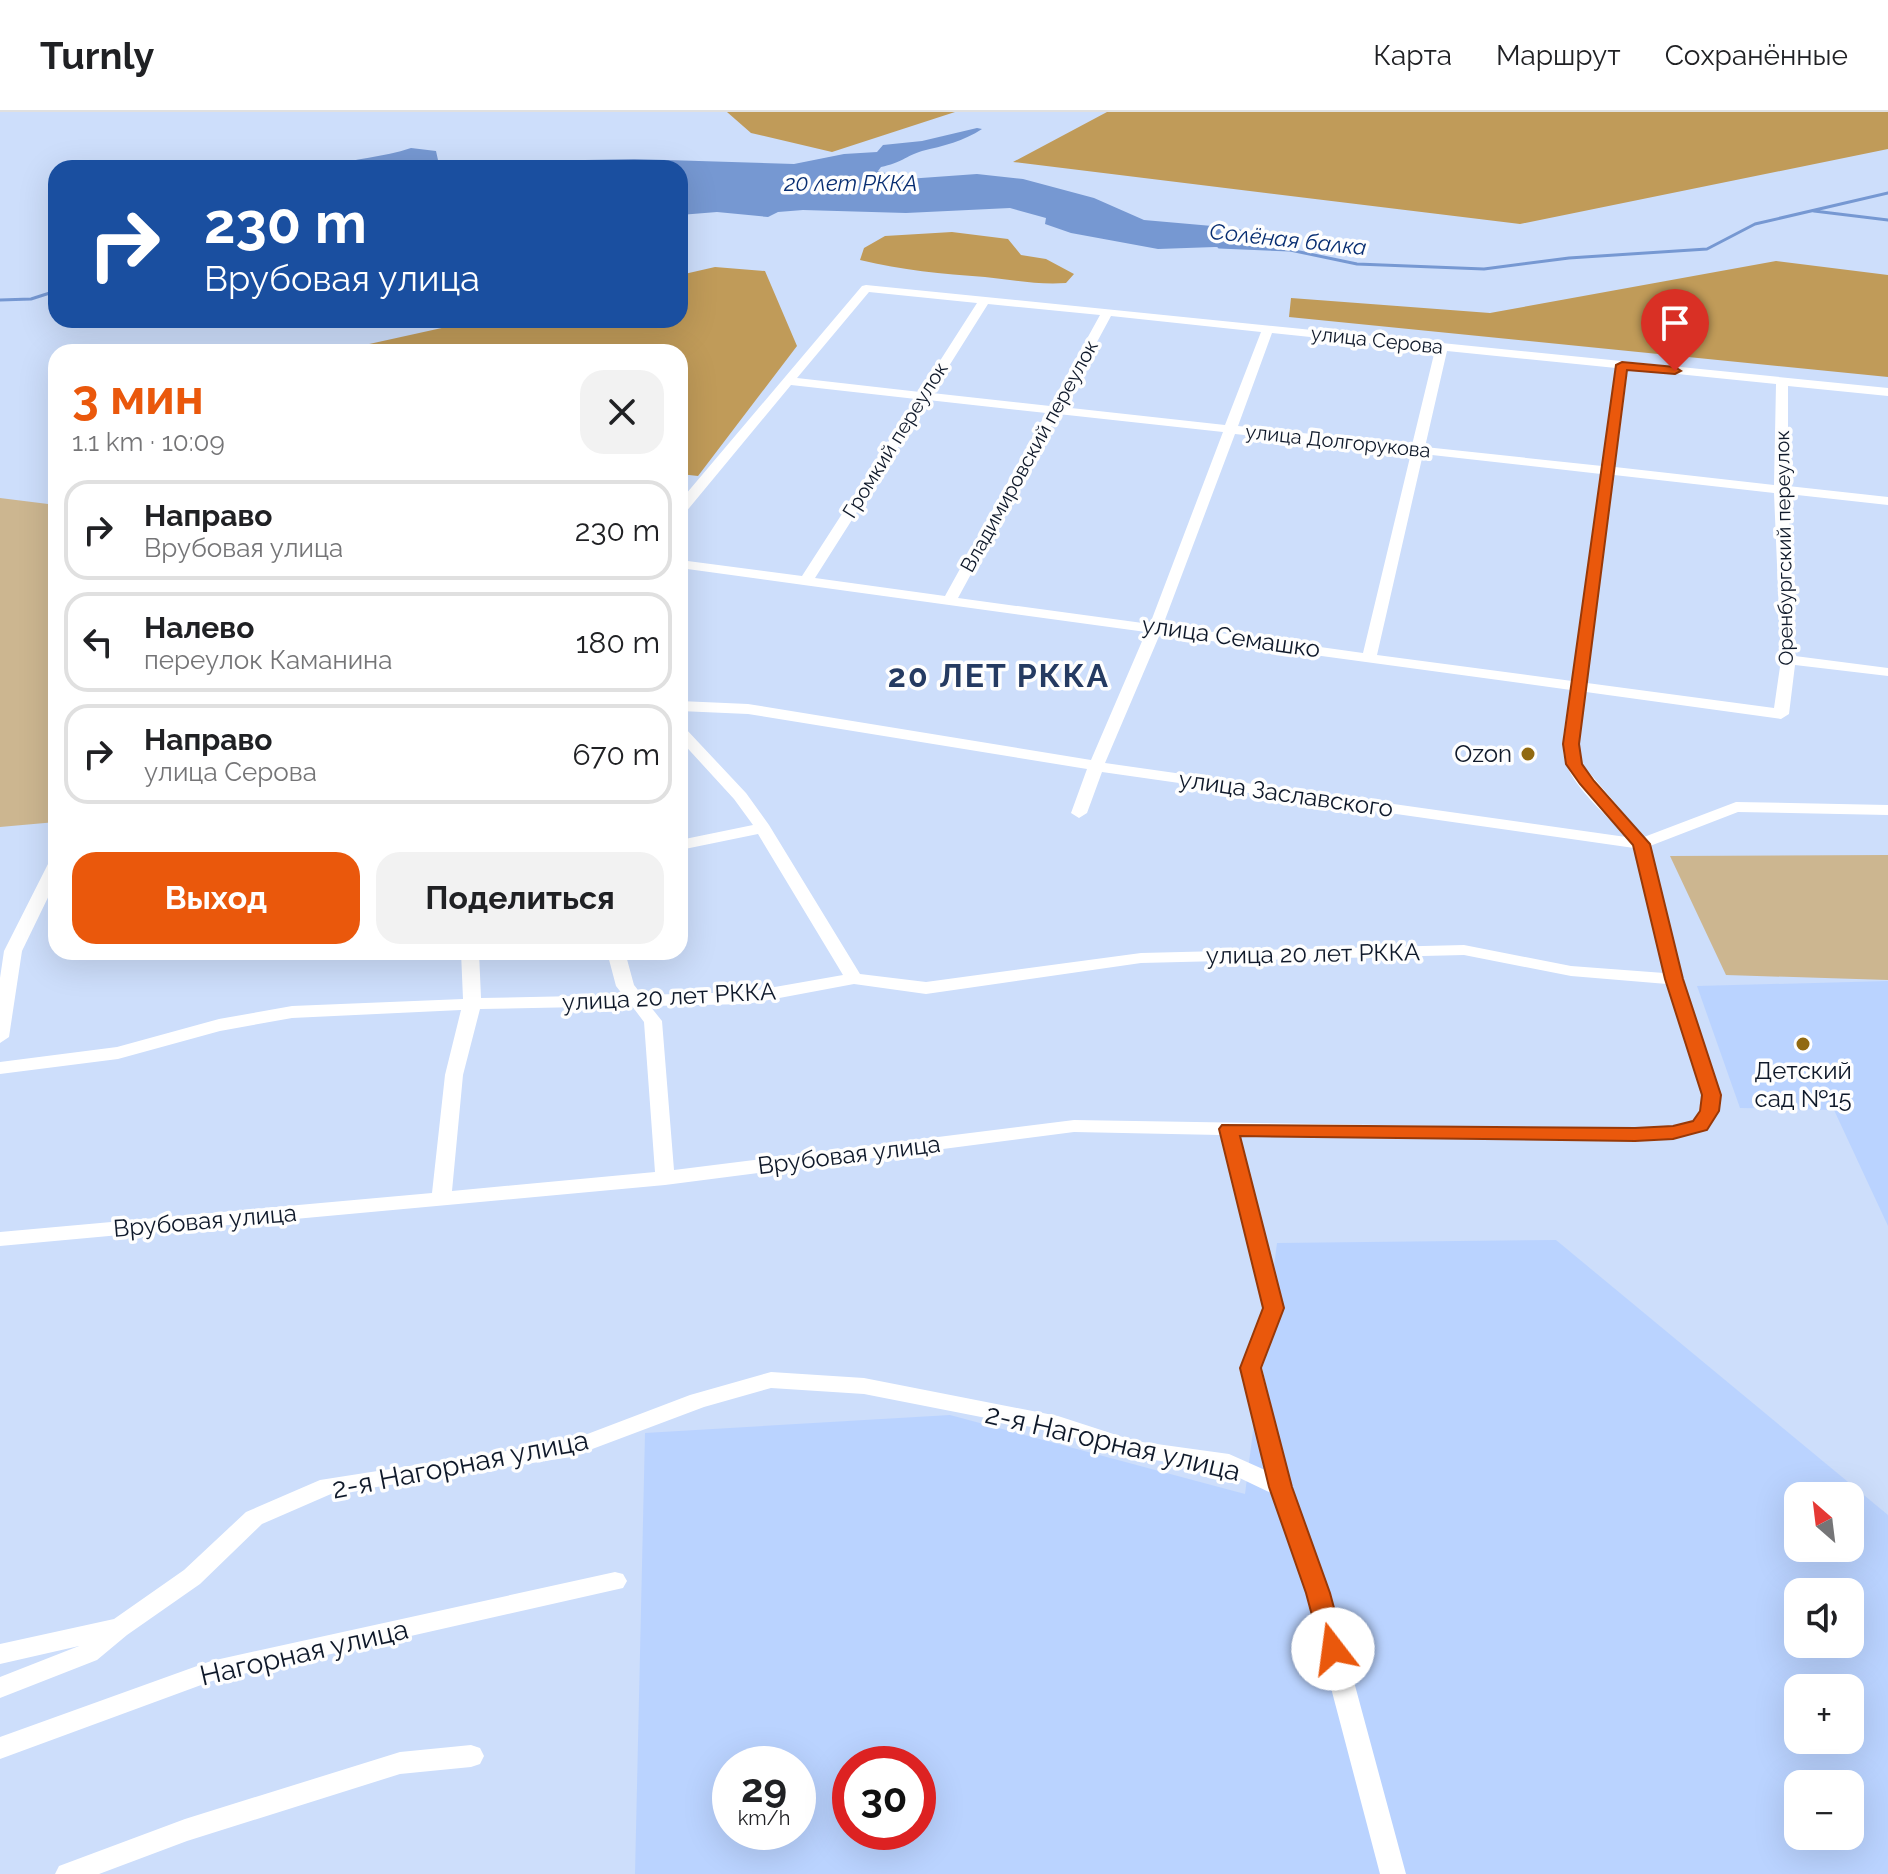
<!DOCTYPE html>
<html lang="ru">
<head>
<meta charset="utf-8">
<style>
	body { margin:0; font-family:Raleway,sans-serif; background:#f2f2f2; color:#202124; height:100vh; display:flex; flex-direction:column; font-size:30px; white-space:nowrap }
	* { box-sizing:border-box; margin:0 }
	p { font-size:26px; color:#757577 }
	.icon { flex:none; width:44px; height:44px; fill:none; stroke:currentColor; stroke-width:2; stroke-linecap:round; stroke-linejoin:round }
	.map { position:relative; flex:1; overflow:hidden }
	.side { position:absolute; left:48px; top:232px; width:640px; height:616px; display:flex; flex-direction:column; background:#fff; border-radius:24px; box-shadow:0 8px 32px #0002 }
	.side>* { flex:none }
	.banner { position:absolute; left:48px; top:48px; width:640px; height:168px; border-radius:24px; box-shadow:0 8px 32px #0002; background:#1a4fa0; color:#fff; overflow:hidden }
	.needle { width:52px; rotate:332deg }
	.fabs { position:absolute; left:1784px; top:1370px; display:grid; gap:16px }
	.fabs a { display:grid; place-items:center; width:80px; height:80px; border-radius:16px; background:#fff; box-shadow:0 8px 32px #0002; font-size:40px }
	.speed { position:absolute; left:712px; top:1634px; display:flex; gap:16px; font-size:40px; font-weight:700; text-align:center }
	.speed>* { display:grid; place-content:center; width:104px; height:104px; border-radius:50%; background:#fff; box-shadow:0 8px 32px #0002; line-height:1 }
	.speed small { font-size:20px; font-weight:400 }
	.speed .limit { border:12px solid #d22; background:#fff; color:#111 }
	.pin { position:absolute; display:grid; place-items:center; width:68px; height:68px; color:#fff; margin:-82px -34px; border-radius:50% 50% 50% 0; rotate:-45deg; box-shadow:0 0 8px #0007 }
	.pin .icon { rotate:45deg }
	.me { position:absolute; width:88px; margin:-44px; rotate:345deg; stroke-linejoin:round; filter:drop-shadow(0 0 6px #0008) }
	.turn { display:flex; align-items:center; gap:28px; height:168px; padding:0 24px; font-size:36px }
	.turn .icon { width:104px; height:104px; stroke-width:2.5 }
	.turn b { display:block; font-size:56px; line-height:68px }
	.round { display:grid; place-items:center; flex:none; width:84px; height:84px; border-radius:24px; background:#f2f2f2 }
	.overview { display:flex; align-items:center; justify-content:space-between; height:136px; padding:0 24px }
	h1 { font-size:48px; font-weight:700; line-height:60px; color:#ea580c }
	.button { display:flex; gap:16px; margin-top:auto; padding:16px 24px }
	.button a { flex:1; height:92px; border-radius:24px; background:#ea580c; color:#fff; font-size:32px; font-weight:700; line-height:92px; text-align:center }
	.button a+a { background:#f2f2f2; color:#202124 }
	ul { padding:0; list-style:none }
	li { display:flex; align-items:center; gap:24px; height:100px; margin:0 16px 12px; padding:0 8px; border:4px solid #e0e0e0; border-radius:24px }
	li div { flex:1 }
	li b { display:block; font-size:30px }
	li em { font-style:normal }
	header { display:flex; align-items:center; gap:48px; box-sizing:border-box; height:112px; padding:0 40px; background:#fff; border-bottom:2px solid #e0e0e0 }
	header strong { font-size:38px }
	nav { display:flex; gap:44px; margin-inline-start:auto; font-size:28px }
	.map>svg:first-child { display:block }
	.built { fill:#bad3ff; fill-rule:evenodd }
	.green { fill:#ccb690 }
	.forest { fill:#c09b59 }
	.water { fill:#7698d2 }
	.lines { fill:none; stroke-linecap:round; stroke-linejoin:round }
	.stream { stroke:#7698d2; stroke-width:3 }
	.minor { fill:#fff; fill-rule:evenodd }
	.route { fill:#ea580c; stroke:#983908; stroke-width:2 }
	.poi-dot { fill:#916911; stroke:#fefefe; stroke-width:3 }
	.labels { text-anchor:middle; stroke-width:7; stroke-linejoin:round; paint-order:stroke }
	.far-street-label { font-size:20px; fill:#0f192a; stroke:#fefefe }
	.far-water-label { font-size:22px; font-style:italic; fill:#082e72; stroke:#fefefe }
	.street-label { font-size:24px; fill:#0f192a; stroke:#fefefe }
	.poi-label { font-size:24px; fill:#0f192a; stroke:#fefefe; text-anchor:end }
	.near-street-label { font-size:28px; fill:#0f192a; stroke:#fefefe }
	.district-label { font-size:32px; font-weight:bold; letter-spacing:2px; fill:#253b62; stroke:#fefefe }
</style>
</head>
<body>
<header>
<strong>Turnly</strong>
<nav><a>Карта</a><a>Маршрут</a><a>Сохранённые</a></nav>
</header>
<div class="map">
<svg width="1888" height="1762" viewBox="0 0 1888 1762">
	<rect width="100%" height="100%" fill="#cddefb"/>
	<path class="built" d="M 1888,869 L 1888,1114 L 1834,998 L 1740,996 L 1697,874 Z
		M 1556,1128 L 1888,1403 L 1888,1762 L 635,1762 L 645,1321 L 950,1303 L 1245,1382 L 1277,1131 ZM 1798,1384 L 1850,1384 L 1850,1436 L 1798,1436 ZM 1798,1480 L 1850,1480 L 1850,1532 L 1798,1532 ZM 1798,1576 L 1850,1576 L 1850,1628 L 1798,1628 ZM 730,1652 L 798,1652 L 798,1720 L 730,1720 ZM 850,1652 L 918,1652 L 918,1720 L 850,1720 ZM 1798,1672 L 1850,1672 L 1850,1724 L 1798,1724 Z"/>
	<path class="green" d="M 0,386 L 56,393 L 56,710 L 0,715 Z
		M 1888,743 L 1888,868 L 1726,863 L 1670,744 Z"/>
	<path class="forest" d="M 727,0 L 955,0 L 832,40 L 751,21 Z
		M 1107,0 L 1888,0 L 1888,37 L 1520,112 L 1013,50 Z
		M 952,120 L 1008,127 L 1021,143 L 1046,147 L 1074,162 L 1066,171 C 1038,173 1013,168 985,165 C 942,162 902,158 860,148 L 864,136 L 885,124 Z
		M 1776,149 L 1888,163 L 1888,265 L 1289,205 L 1291,186 L 1490,201 Z
		M 715,155 L 765,159 L 797,234 L 698,364 L 680,362 L 680,240 L 333,240 L 478,208 L 680,208 L 680,163 Z"/>
	<path class="water" d="M 977,16 L 982,17 C 964,29 943,34 922,39 C 906,44 901,51 881,55 L 878,59 L 907,67 L 977,62 L 1023,67 L 1094,86 L 1144,108 L 1235,116 L 1294,133 L 1277,138 L 1215,135 L 1158,137 L 1071,121 L 1045,112 L 1046,106 L 1010,96 L 906,101 L 803,98 L 778,100 L 768,105 L 717,100 L 680,103 L 680,56 L 476,56 L 542,50 L 568,52 L 585,48 L 634,47 L 794,52 L 844,42 L 877,40 L 883,33 L 922,29 Z
		M 411,36 L 436,39 L 438,48 L 450,56 L 326,56 C 355,45 383,46 411,36 Z"/>
	<g class="lines">
		<path class="stream" d="M 1814,99 L 1888,108
			M 1219,135 L 1290,138 L 1357,152 L 1484,157 L 1569,146 L 1707,137 L 1755,112 L 1888,81
			M 0,188 L 31,187 L 56,179"/>
		<path class="minor" d="M 866,173 L 1888,276 L 1888,284 L 1788,274 L 1788,374 L 1888,385 L 1888,393 L 1788,382 L 1795,544 L 1888,556 L 1888,564 L 1795,553 L 1789,602 L 1781,607 L 1586,580 L 1579,632 L 1582,652 L 1644,725 L 1736,690 L 1888,693 L 1888,703 L 1738,700 L 1650,734 L 1683,867 L 1720,983 L 1719,999 L 1707,1017 L 1673,1027 L 1635,1029 L 1239,1023 L 1283,1196 L 1262,1256 L 1291,1375 L 1330,1481 L 1406,1762 L 1380,1762 L 1306,1481 L 1271,1381 L 1225,1359 L 1135,1345 L 1057,1320 L 864,1282 L 771,1276 L 704,1295 L 571,1345 L 331,1382 L 262,1412 L 200,1472 L 127,1523 L 97,1548 L 0,1586 L 0,1565 L 79,1534 L 0,1552 L 0,1532 L 114,1507 L 184,1458 L 246,1400 L 320,1368 L 569,1329 L 690,1283 L 771,1260 L 864,1266 L 1058,1304 L 1135,1329 L 1229,1342 L 1265,1358 L 1240,1256 L 1263,1196 L 1220,1023 L 1074,1020 L 665,1073 L 0,1134 L 0,1120 L 432,1081 L 445,963 L 461,898 L 292,906 L 220,919 L 118,947 L 0,962 L 0,950 L 117,935 L 219,907 L 292,894 L 463,887 L 461,840 L 479,840 L 481,886 L 623,883 L 616,874 L 607,840 L 625,840 L 634,873 L 642,883 L 747,880 L 843,863 L 758,722 L 680,738 L 680,728 L 753,713 L 734,687 L 680,628 L 680,614 L 685,616 L 746,681 L 769,713 L 860,862 L 926,870 L 1141,841 L 1464,833 L 1571,854 L 1664,861 L 1634,736 L 1102,660 L 1087,701 L 1079,706 L 1071,701 L 1087,657 L 748,602 L 680,599 L 680,589 L 748,592 L 1091,648 L 1146,520 L 680,456 L 680,448 L 802,464 L 916,287 L 791,273 L 685,401 L 680,402 L 680,389 L 862,174 ZM 869,180 L 977,191 L 920,280 L 797,266 ZM 988,192 L 1100,203 L 1050,294 L 932,281 ZM 1111,204 L 1261,220 L 1225,313 L 1062,295 ZM 1272,221 L 1435,238 L 1412,333 L 1238,314 ZM 1447,239 L 1616,256 L 1602,354 L 1425,335 ZM 1628,257 L 1776,272 L 1774,373 L 1615,355 ZM 928,288 L 1046,301 L 945,484 L 815,466 ZM 1058,302 L 1223,320 L 1150,512 L 958,486 ZM 1235,322 L 1411,341 L 1363,541 L 1163,513 ZM 1423,342 L 1601,362 L 1572,569 L 1377,543 ZM 1614,363 L 1774,381 L 1781,548 L 1774,596 L 1587,571 ZM 1160,522 L 1571,578 C 1568,600 1558,631 1566,652 C 1577,679 1607,703 1626,725 L 1105,651 ZM 1464,843 L 1571,864 L 1667,872 L 1702,983 L 1699,999 L 1693,1009 L 1672,1015 L 1635,1017 L 1074,1008 L 674,1058 L 662,909 L 650,894 L 747,892 L 854,872 L 926,882 L 1141,851 ZM 632,894 L 644,910 L 655,1060 L 452,1079 L 463,963 L 480,897 Z
			M 56,747 L 56,769 L 22,839 L 9,925 L 0,931 L 0,866 L 4,839 L 48,752 Z
			M 615,1460 L 623,1462 L 627,1469 L 623,1476 L 212,1569 L 0,1647 L 0,1625 L 211,1549 Z
			M 471,1633 L 480,1636 L 484,1644 L 480,1652 L 471,1655 L 400,1662 L 187,1729 L 99,1762 L 55,1762 L 59,1754 L 185,1707 L 400,1640 Z"/>
	</g>
	<path class="route" d="M 1622,250 L 1675,255 L 1681,259 L 1675,262 L 1627,258 L 1579,632 L 1582,652 L 1594,669 L 1650,732 L 1683,867 L 1721,983 L 1719,999 L 1707,1018 L 1673,1027 L 1635,1029 L 1240,1024 L 1284,1196 L 1261,1256 L 1292,1375 L 1330,1481 L 1345,1537 L 1341,1545 L 1333,1547 L 1324,1545 L 1321,1537 L 1306,1481 L 1269,1375 L 1240,1256 L 1263,1196 L 1219,1017 L 1222,1013 L 1635,1016 L 1673,1014 L 1693,1009 L 1700,999 L 1702,983 L 1665,867 L 1633,733 L 1580,672 L 1566,652 L 1563,632 L 1616,253 Z"/>
	<g class="poi-dot">
		<circle cx="1528" cy="642" r="8"/>
		<circle cx="1803" cy="932" r="8"/>
	</g>
	<g class="labels">
		<g class="far-street-label">
			<text transform="translate(1377 228) rotate(6)" y="7">улица Серова</text>
			<text transform="translate(895 328) rotate(-58)" y="7">Громкий переулок</text>
			<text transform="translate(1338 329) rotate(6)" y="7">улица Долгорукова</text>
			<text transform="translate(1029 344) rotate(-61)" y="7">Владимировский переулок</text>
			<text transform="translate(1784 436) rotate(-91)" y="7">Оренбургский переулок</text>
		</g>
		<g class="far-water-label">
			<text x="851" y="79">20 лет РККА</text>
			<text transform="translate(1288 127) rotate(6)" y="8">Солёная балка</text>
		</g>
		<g class="street-label">
			<text transform="translate(1231 525) rotate(8)" y="8">улица Семашко</text>
			<text transform="translate(1286 682) rotate(8)" y="8">улица Заславского</text>
			<text transform="translate(1313 842) rotate(-1)" y="8">улица 20 лет РККА</text>
			<text transform="translate(669 885) rotate(-3)" y="8">улица 20 лет РККА</text>
			<text transform="translate(849 1043) rotate(-7)" y="8">Врубовая улица</text>
			<text transform="translate(205 1109) rotate(-5)" y="8">Врубовая улица</text>
		</g>
		<g class="poi-label">
			<text x="1512" y="650">Ozon</text>
			<text x="1803" y="967" text-anchor="middle">Детский<tspan x="1803" dy="28">сад №15</tspan></text>
		</g>
		<g class="near-street-label">
			<text transform="translate(1113 1330) rotate(13)" y="10">2-я Нагорная улица</text>
			<text transform="translate(460 1352) rotate(-11)" y="10">2-я Нагорная улица</text>
			<text transform="translate(304 1540) rotate(-13)" y="10">Нагорная улица</text>
		</g>
		<g class="district-label">
			<text x="999" y="575">20 ЛЕТ РККА</text>
		</g>
	</g>
</svg>
<div class="fabs">
<a><svg class="needle" viewBox="-14 -14 28 28"><path d="M0-13l5 13h-10z" fill="#e53935"/><path d="M0 13l5-13h-10z" fill="#757577"/></svg></a>
<a><svg class="icon" aria-label="sound" viewBox="0 0 24 24"><path d="M4 9h4l5-4v14l-5-4H4zM17 9q2 3 0 6"/></svg></a>
<a>+</a>
<a>−</a>
</div>
<div class="speed"><div>29<small>km/h</small></div><div class="limit">30</div></div>
<div class="pin" style="left:1675px;top:259px;background:#d93025"><svg class="icon" aria-label="arrive" viewBox="0 0 24 24"><path d="M6 21V4h12l-3 4 3 4H6"/></svg></div>
<svg class="me" style="left:1333px;top:1537px" viewBox="-20 -20 40 40"><circle r="19" fill="#fff"/><path d="M0-13L10 11 0 6-10 11z" fill="#ea580c"/></svg>
<div class="banner">
<div class="turn"><svg class="icon" aria-label="right" viewBox="0 0 24 24"><path d="M7 20v-9h11M14 6l5 5-5 5"/></svg><div><b>230 m</b>Врубовая улица</div></div>
</div>
<section class="side">
<div class="overview"><div><h1>3 мин</h1><p>1.1 km · 10:09</p></div><a class="round"><svg class="icon" aria-label="close" viewBox="0 0 24 24"><path d="M6 6l12 12M18 6L6 18"/></svg></a></div>
<ul>
<li><svg class="icon" aria-label="right" viewBox="0 0 24 24"><path d="M7 20v-9h11M14 6l5 5-5 5"/></svg><div><b>Направо</b><p>Врубовая улица</p></div><em>230 m</em></li>
<li><svg class="icon" aria-label="left" viewBox="0 0 24 24"><path d="M17 20v-9H6M10 6l-5 5 5 5"/></svg><div><b>Налево</b><p>переулок Каманина</p></div><em>180 m</em></li>
<li><svg class="icon" aria-label="right" viewBox="0 0 24 24"><path d="M7 20v-9h11M14 6l5 5-5 5"/></svg><div><b>Направо</b><p>улица Серова</p></div><em>670 m</em></li>
</ul>
<div class="button"><a>Выход</a><a>Поделиться</a></div>
</section>
</div>
</body>
</html>
